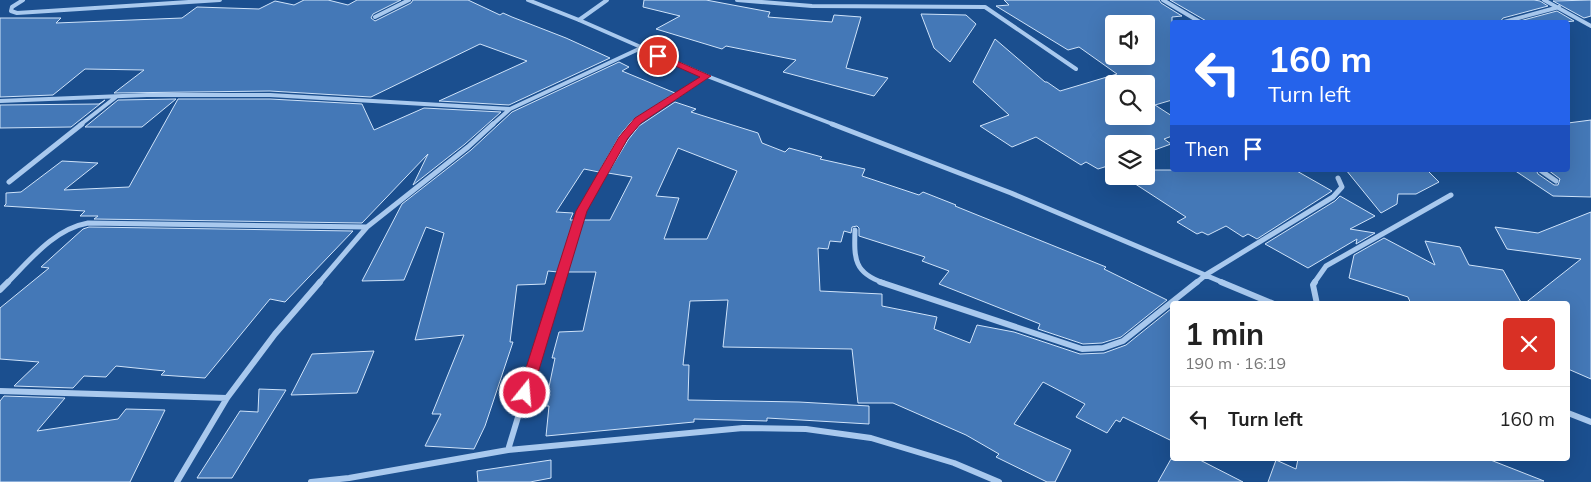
<!DOCTYPE html>
<html lang="en">
<head>
<meta charset="utf-8">
<style>
	body { margin:0; font-family:Mulish,sans-serif; background:#f2f2f2; color:#222; height:100vh; display:flex; flex-direction:column; font-size:19px; white-space:nowrap }
	* { box-sizing:border-box; margin:0 }
	p { font-size:16px; color:#767676 }
	.icon { flex:none; width:28px; height:28px; fill:none; stroke:currentColor; stroke-width:2; stroke-linecap:round; stroke-linejoin:round }
	.map { position:relative; flex:1; overflow:hidden }
	.panel { position:absolute; left:1170px; top:301px; width:400px; height:160px; display:flex; flex-direction:column; background:#fff; border-radius:5px; box-shadow:0 5px 20px #0002 }
	.panel>* { flex:none }
	.top-card { position:absolute; left:1170px; top:20px; width:400px; height:152px; border-radius:5px; box-shadow:0 5px 20px #0002; background:#2563eb; color:#fff; overflow:hidden }
	.tools { position:absolute; left:1105px; top:15px; display:grid; gap:10px }
	.tools a { display:grid; place-items:center; width:50px; height:50px; border-radius:5px; background:#fff; box-shadow:0 5px 20px #0002; font-size:25px }
	.pin { position:absolute; display:grid; place-items:center; width:42px; height:42px; color:#fff; margin:-21px; border:2px solid #fff; border-radius:50%; box-shadow:0 1px 5px #0007 }
	.me { position:absolute; width:55px; margin:-28px; rotate:17deg; stroke-linejoin:round; filter:drop-shadow(0 0 4px #0008) }
	.turn { display:flex; align-items:center; gap:18px; height:105px; padding:0 15px; font-size:22px }
	.turn .icon { width:65px; height:65px; stroke-width:2.5 }
	.turn b { display:block; font-size:35px; line-height:42px }
	.then { display:flex; align-items:center; height:48px; padding:0 15px; background:#0003; gap:10px; font-size:19px }
	.round { display:grid; place-items:center; flex:none; width:52px; height:52px; border-radius:5px; background:#f2f2f2 }
	.headline { display:flex; align-items:center; justify-content:space-between; height:85px; padding:0 15px }
	h1 { font-size:30px; font-weight:700; line-height:38px }
	ul { padding:0; list-style:none }
	li { display:flex; align-items:center; gap:15px; height:65px; padding:0 15px; border-top:1px solid #e0e0e0 }
	li div { flex:1 }
	li b { display:block; font-size:19px }
	li em { font-style:normal }
	.map>svg:first-child { display:block }
	.building { fill:#4478b7; stroke:#cfe3fa; fill-rule:evenodd }
	.lines { fill:none; stroke-linecap:round; stroke-linejoin:round }
	.street-far2 { stroke:#a9c9ee; stroke-width:4 }
	.street-far1 { stroke:#a9c9ee; stroke-width:5 }
	.street { stroke:#a9c9ee; stroke-width:6 }
	.route { fill:#e11d48; stroke:#92132f }
</style>
</head>
<body>
<div class="map">
<svg width="1591" height="482" viewBox="0 0 1591 482">
	<rect width="100%" height="100%" fill="#1b4f8f"/>
	<path class="building" d="M 304,0 L 328,0 L 348,5 L 357,0 L 401,0 L 373,14 L 371,18 L 375,21 L 411,3 L 413,0 L 468,0 L 500,15 L 503,13 L 512,17 L 566,38 L 610,58 L 509,105 L 439,101 L 527,61 L 480,44 L 371,97 L 270,91 L 114,93 L 144,70 L 85,69 L 53,95 L 0,97 L 0,18 L 61,18 L 56,23 L 182,18 L 197,7 L 259,9 L 275,1 L 294,5 Z
		M 644,0 L 706,0 L 770,12 L 768,17 L 832,22 L 834,15 L 861,17 L 846,68 L 888,78 L 874,96 L 783,72 L 796,60 L 726,46 L 722,49 L 656,29 L 680,16 L 643,7 Z
		M 1004,0 L 1159,0 L 1161,3 L 1182,16 L 1172,17 L 1172,100 L 1155,105 L 1172,116 L 1172,136 L 1164,139 L 1171,144 L 1146,153 L 1146,144 L 1114,144 L 1114,164 L 1098,169 L 1086,162 L 1081,165 L 1036,137 L 1012,147 L 980,126 L 1009,115 L 973,82 L 995,39 L 1045,82 L 1047,82 L 1060,91 L 1117,74 L 1079,47 L 1068,50 L 996,6 L 1009,5 ZM 1114,24 L 1146,24 L 1146,56 L 1114,56 ZM 1114,84 L 1146,84 L 1146,116 L 1114,116 Z
		M 1170,0 L 1534,0 L 1540,1 L 1548,6 L 1503,18 L 1500,22 L 1208,22 Z
		M 1591,0 L 1591,16 L 1584,18 L 1553,1 Z
		M 1557,11 L 1574,21 L 1565,22 L 1516,22 Z
		M 921,14 L 966,15 L 976,24 L 950,62 L 934,48 Z
		M 619,62 L 629,67 L 622,71 L 675,93 L 632,121 L 620,135 L 599,172 L 584,169 L 556,212 L 573,213 L 570,220 L 574,220 L 558,272 L 548,271 L 545,284 L 517,285 L 510,342 L 513,342 L 485,426 L 474,449 L 425,446 L 441,414 L 432,414 L 464,335 L 415,340 L 444,233 L 426,227 L 404,280 L 362,281 L 402,204 L 471,150 L 512,112 Z
		M 176,99 L 142,127 L 85,127 L 118,100 Z
		M 178,99 L 270,99 L 362,104 L 374,130 L 424,108 L 501,112 L 465,144 L 413,185 L 428,154 L 362,223 L 94,219 L 98,216 L 80,216 L 85,211 L 4,206 L 6,204 L 6,193 L 21,192 L 62,161 L 98,163 L 64,190 L 129,187 Z
		M 105,100 L 71,127 L 0,128 L 0,105 L 99,104 Z
		M 675,102 L 696,109 L 691,112 L 758,133 L 762,143 L 785,152 L 789,148 L 822,157 L 820,159 L 865,169 L 862,176 L 919,195 L 923,192 L 956,205 L 955,206 L 1106,267 L 1104,269 L 1167,300 L 1121,337 L 1102,343 L 1083,344 L 1038,329 L 1040,324 L 939,284 L 949,271 L 922,261 L 925,257 L 859,236 L 859,228 L 857,226 L 852,227 L 851,233 L 844,231 L 841,242 L 830,241 L 828,249 L 818,248 L 820,291 L 882,294 L 882,306 L 937,317 L 934,329 L 970,343 L 977,325 L 1014,332 L 1080,354 L 1104,353 L 1126,345 L 1172,308 L 1172,441 L 1123,417 L 1120,422 L 1116,420 L 1107,433 L 1076,417 L 1085,404 L 1043,382 L 1014,424 L 1071,450 L 1055,482 L 1047,482 L 996,457 L 999,454 L 966,435 L 893,403 L 858,403 L 852,349 L 723,347 L 728,300 L 690,301 L 683,365 L 689,365 L 688,400 L 799,402 L 869,406 L 869,424 L 767,418 L 767,421 L 694,419 L 694,422 L 546,436 L 549,406 L 545,406 L 555,358 L 552,358 L 559,332 L 583,331 L 596,272 L 567,272 L 583,220 L 610,220 L 632,177 L 608,173 L 628,140 L 639,126 ZM 678,148 L 737,171 L 707,239 L 664,239 L 679,198 L 656,196 Z
		M 1591,120 L 1591,197 L 1553,196 L 1514,170 L 1536,170 L 1538,174 L 1554,185 L 1558,185 L 1560,179 L 1548,170 L 1568,170 L 1568,123 Z
		M 1146,170 L 1295,170 L 1332,191 L 1257,239 L 1248,234 L 1243,237 L 1226,226 L 1208,235 L 1202,232 L 1197,234 L 1177,222 L 1186,217 L 1123,176 L 1146,176 Z
		M 1346,170 L 1427,170 L 1439,182 L 1416,194 L 1398,194 L 1397,204 L 1381,213 Z
		M 1340,196 L 1375,216 L 1350,229 L 1375,233 L 1356,244 L 1357,239 L 1308,268 L 1265,244 L 1335,201 Z
		M 1591,212 L 1591,379 L 1568,369 L 1568,304 L 1524,304 L 1581,259 L 1507,249 L 1495,227 L 1538,233 Z
		M 89,227 L 353,231 L 285,302 L 270,299 L 205,378 L 161,375 L 165,371 L 116,366 L 106,377 L 84,376 L 73,388 L 14,386 L 39,362 L 0,359 L 0,308 L 49,268 L 41,267 L 83,229 Z
		M 1384,238 L 1435,265 L 1425,241 L 1460,247 L 1469,265 L 1503,270 L 1522,304 L 1411,304 L 1408,297 L 1349,278 L 1354,255 Z
		M 374,351 L 357,393 L 291,395 L 312,354 Z
		M 259,389 L 286,390 L 232,478 L 197,478 L 240,411 L 258,412 Z
		M 4,396 L 65,398 L 37,431 L 118,419 L 126,409 L 165,410 L 130,482 L 0,482 L 0,401 Z
		M 1171,459 L 1198,459 L 1243,482 L 1158,482 Z
		M 1298,459 L 1488,459 L 1544,481 L 1268,482 L 1276,460 L 1296,469 Z
		M 551,460 L 551,478 L 530,482 L 478,482 L 477,471 Z"/>
	<g class="lines">
		<path class="street-far2" d="M 23,0 L 12,7 L 11,11 L 17,13 L 220,0
			M 528,0 L 579,20 L 707,76 L 835,125
			M 737,0 L 812,6 L 985,7 L 1076,69
			M 1163,0 L 1200,22
			M 1544,0 L 1591,26
			M 375,17 L 409,0
			M 579,20 L 607,0
			M 1504,22 L 1559,7
			M 0,101 L 147,95 L 270,95 L 510,109
			M 80,125 L 116,97
			M 492,125 L 510,109 L 641,48
			M 634,125 L 707,76"/>
		<path class="street-far1" d="M 832,124 L 1011,193 L 1224,283
			M 1540,170 L 1556,181
			M 9,182 L 82,124
			M 855,230 C 854,259 854,273 884,283
			M 7,283 C 30,260 54,229 88,223 L 367,227
			M 319,283 L 367,227 L 468,147 L 493,124
			M 559,283 L 581,211 L 624,137 L 635,124
			M 1196,283 L 1207,274 L 1333,197 L 1342,187 L 1338,178
			M 1314,283 L 1326,266 L 1451,195"/>
		<path class="street" d="M 880,282 L 1082,349 L 1103,348 L 1123,341 L 1197,282
			M 1221,282 L 1274,304
			M 1315,282 L 1313,285 L 1317,304
			M 0,290 L 8,282
			M 0,391 L 227,398
			M 1568,413 L 1591,422
			M 508,450 L 559,282
			M 177,482 L 227,398 L 275,334 L 320,282
			M 311,482 L 349,478 L 508,450 L 743,428 L 806,429 L 871,438 L 954,463 L 999,482"/>
	</g>
	<path class="route" d="M 655,54 L 661,54 L 711,76 L 641,123 L 628,138 L 587,211 L 532,393 L 530,397 L 525,398 L 520,397 L 518,393 L 576,211 L 619,137 L 635,118 L 700,77 L 655,57 Z"/>
</svg>
<div class="tools">
<a><svg class="icon" aria-label="sound" viewBox="0 0 24 24"><path d="M4 9h4l5-4v14l-5-4H4zM17 9q2 3 0 6"/></svg></a>
<a><svg class="icon" aria-label="search" viewBox="0 0 24 24"><circle cx="10" cy="10" r="6"/><path d="M15 15l6 6"/></svg></a>
<a><svg class="icon" aria-label="layers" viewBox="0 0 24 24"><path d="M12 4l9 5-9 5-9-5zM3 14l9 5 9-5"/></svg></a>
</div>
<div class="pin" style="left:658px;top:56px;background:#d93025"><svg class="icon" aria-label="arrive" viewBox="0 0 24 24"><path d="M6 21V4h12l-3 4 3 4H6"/></svg></div>
<svg class="me" style="left:525px;top:393px" viewBox="-20 -20 40 40"><circle r="17" fill="#e11d48" stroke="#fff" stroke-width="3"/><path d="M0-11L8 9 0 5-8 9z" fill="#fff"/></svg>
<div class="top-card">
<div class="turn"><svg class="icon" aria-label="left" viewBox="0 0 24 24"><path d="M17 20v-9H6M10 6l-5 5 5 5"/></svg><div><b>160 m</b>Turn left</div></div>
<div class="then">Then<svg class="icon" aria-label="arrive" viewBox="0 0 24 24"><path d="M6 21V4h12l-3 4 3 4H6"/></svg></div>
</div>
<section class="panel">
<div class="headline"><div><h1>1 min</h1><p>190 m · 16:19</p></div><a class="round" style="background:#d93025;color:#fff"><svg class="icon" aria-label="close" viewBox="0 0 24 24"><path d="M6 6l12 12M18 6L6 18"/></svg></a></div>
<ul>
<li><svg class="icon" aria-label="left" viewBox="0 0 24 24"><path d="M17 20v-9H6M10 6l-5 5 5 5"/></svg><div><b>Turn left</b></div><em>160 m</em></li>
</ul>
</section>
</div>
</body>
</html>
